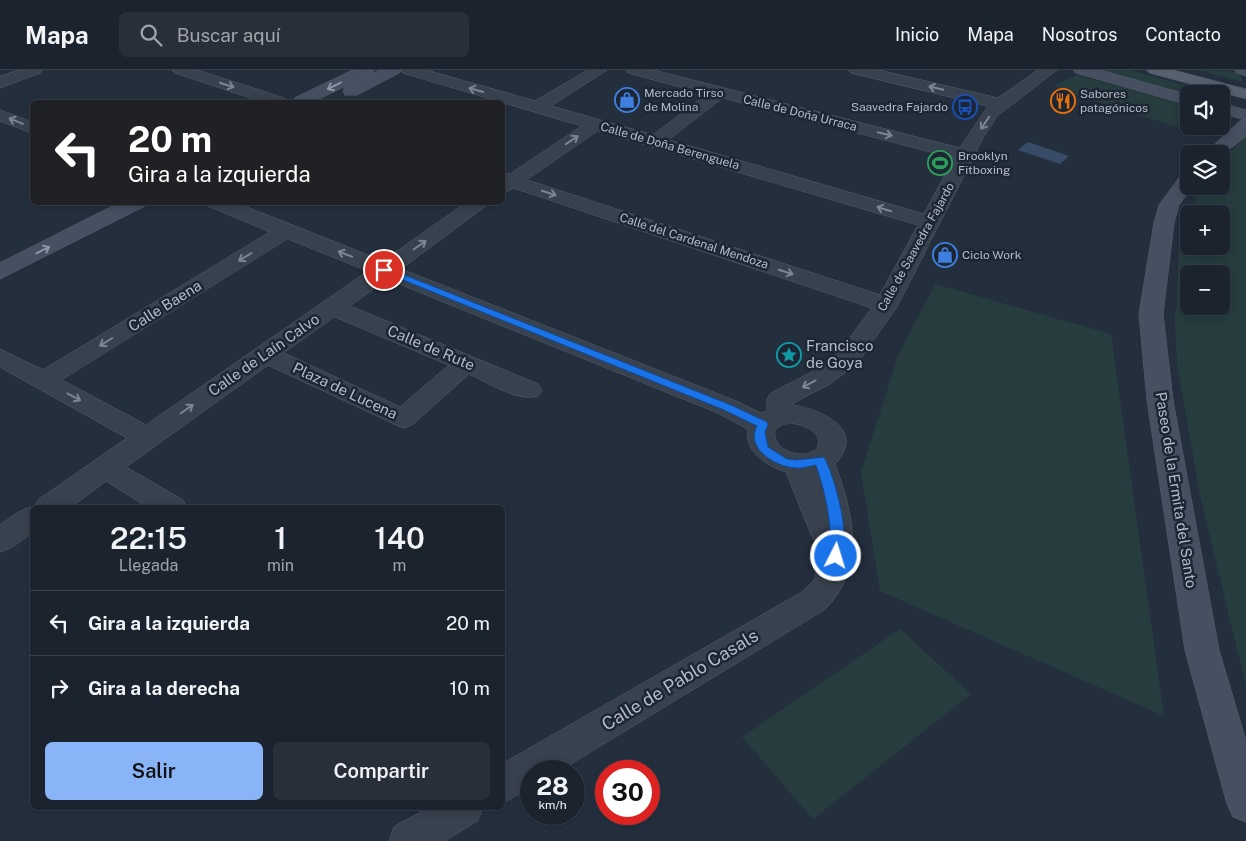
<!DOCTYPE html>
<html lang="es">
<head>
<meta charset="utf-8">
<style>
	body { margin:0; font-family:"Public Sans",sans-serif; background:#282f3a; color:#f1f3f6; height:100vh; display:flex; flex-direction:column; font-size:19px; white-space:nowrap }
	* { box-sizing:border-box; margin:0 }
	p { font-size:16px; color:#a0a4aa }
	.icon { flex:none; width:28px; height:28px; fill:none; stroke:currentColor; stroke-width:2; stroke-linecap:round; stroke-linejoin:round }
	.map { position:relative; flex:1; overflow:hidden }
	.sheet { position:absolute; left:30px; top:435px; width:475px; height:305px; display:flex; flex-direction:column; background:#1b232e; border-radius:8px; box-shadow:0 2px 8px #0003,0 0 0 1px #39404a }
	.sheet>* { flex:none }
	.hud { position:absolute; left:30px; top:30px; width:475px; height:105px; border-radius:8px; box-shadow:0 2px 8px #0003,0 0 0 1px #39404a; background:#202124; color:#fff; overflow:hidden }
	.tools { position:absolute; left:1180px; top:15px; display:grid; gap:10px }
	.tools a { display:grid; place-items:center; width:50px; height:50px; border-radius:8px; background:#1b232e; box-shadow:0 2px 8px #0003,0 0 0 1px #39404a; font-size:25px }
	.speed { position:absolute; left:520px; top:690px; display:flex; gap:10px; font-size:25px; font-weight:700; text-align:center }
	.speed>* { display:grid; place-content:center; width:65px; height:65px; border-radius:50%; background:#1b232e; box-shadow:0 2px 8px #0003,0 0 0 1px #39404a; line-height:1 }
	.speed small { font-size:12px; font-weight:400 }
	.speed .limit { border:8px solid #d22; background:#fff; color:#111 }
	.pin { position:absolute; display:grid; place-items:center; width:42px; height:42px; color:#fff; margin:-21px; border:2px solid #fff; border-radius:50%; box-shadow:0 1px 5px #0007 }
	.me { position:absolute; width:55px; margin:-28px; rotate:5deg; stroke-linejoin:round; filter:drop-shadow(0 0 4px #0008) }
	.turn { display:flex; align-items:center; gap:18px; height:105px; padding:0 15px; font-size:22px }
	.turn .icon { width:65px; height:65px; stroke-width:2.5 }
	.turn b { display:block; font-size:35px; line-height:42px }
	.eta { display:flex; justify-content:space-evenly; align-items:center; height:85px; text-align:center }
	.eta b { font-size:30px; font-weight:600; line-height:35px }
	.primary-button { display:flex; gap:10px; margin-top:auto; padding:10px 15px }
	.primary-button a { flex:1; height:58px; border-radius:8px; background:#8ab4f8; color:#111; font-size:20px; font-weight:600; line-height:58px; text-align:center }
	.primary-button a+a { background:#282f3a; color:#f1f3f6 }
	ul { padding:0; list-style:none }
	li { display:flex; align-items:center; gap:15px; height:65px; padding:0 15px; border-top:1px solid #39404a }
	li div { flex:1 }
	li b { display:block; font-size:19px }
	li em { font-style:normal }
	header { display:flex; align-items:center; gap:30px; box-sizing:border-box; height:70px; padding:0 25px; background:#1b232e; border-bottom:1px solid #39404a }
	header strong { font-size:24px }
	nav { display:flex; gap:28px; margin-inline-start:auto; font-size:18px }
	.search { width:350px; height:45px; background:#282f3a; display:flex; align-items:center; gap:12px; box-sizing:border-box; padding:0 18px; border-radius:8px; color:#a0a4aa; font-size:19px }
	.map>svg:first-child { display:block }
	.green { fill:#263c3f; fill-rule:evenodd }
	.water { fill:#394c67 }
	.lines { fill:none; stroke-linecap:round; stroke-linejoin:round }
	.street-casing { stroke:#565f6c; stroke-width:1 }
	.secondary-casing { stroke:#565f6c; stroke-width:1 }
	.primary-casing { stroke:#414a57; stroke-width:1 }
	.street { fill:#38414e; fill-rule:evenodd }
	.secondary { fill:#465061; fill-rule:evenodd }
	.primary { fill:#56606e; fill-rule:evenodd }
	.oneway { stroke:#7c8592 }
	.oneway2 { stroke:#8e96a5 }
	.route { fill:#1a73e8; stroke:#114b97 }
	.labels { text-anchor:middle; stroke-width:5; stroke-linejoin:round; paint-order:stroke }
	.far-poi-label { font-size:12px; fill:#b4bcc9; stroke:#1d2633; text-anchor:start }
	.far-street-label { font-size:12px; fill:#b4bcc9; stroke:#1d2633 }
	.street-label { font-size:15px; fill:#b4bcc9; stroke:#1d2633 }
	.poi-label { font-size:15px; fill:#b4bcc9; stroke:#1d2633; text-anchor:start }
	.near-street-label { font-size:18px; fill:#b4bcc9; stroke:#1d2633 }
</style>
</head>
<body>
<header>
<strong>Mapa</strong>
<div class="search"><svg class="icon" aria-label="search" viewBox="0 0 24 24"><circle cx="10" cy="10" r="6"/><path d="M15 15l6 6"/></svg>Buscar aquí</div>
<nav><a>Inicio</a><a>Mapa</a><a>Nosotros</a><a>Contacto</a></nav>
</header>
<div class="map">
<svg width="1246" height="771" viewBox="0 0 1246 771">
	<rect width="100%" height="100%" fill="#242f3e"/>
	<path class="green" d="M 1093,0 L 1130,0 L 1216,24 L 1189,24 L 1189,26 Z
		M 1197,0 L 1239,2 L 1243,12 Z
		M 1077,5 L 1181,33 L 1189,39 L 1189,56 L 1202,56 L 1198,63 L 1064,22 L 1054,15 Z
		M 1246,65 L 1246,616 L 1200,426 L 1177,294 L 1175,251 L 1179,176 L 1189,144 L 1189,176 L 1221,176 L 1221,144 L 1189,144 L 1202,116 L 1221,116 L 1221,92 ZM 1189,204 L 1221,204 L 1221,236 L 1189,236 Z
		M 935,214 L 1111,264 L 1164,646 L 880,521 L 861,402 L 898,286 Z
		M 900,559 L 971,624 L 813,749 L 742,667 Z"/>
	<path class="water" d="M 1028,72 L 1069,86 L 1060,94 L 1018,80 Z"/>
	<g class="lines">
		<defs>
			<path id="street" d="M 19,0 L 42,0 L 40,3 L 0,18 L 0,7 Z
				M 173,0 L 197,0 L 284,28 L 286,32 L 263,32 L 175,3 Z
				M 401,0 L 426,0 L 535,31 L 588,0 L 607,0 L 551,36 L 653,65 L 707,24 L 628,3 L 626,0 L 653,0 L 960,78 L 988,36 L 851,3 L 849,0 L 878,0 L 998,28 L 1038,0 L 1057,0 L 997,46 L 983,68 L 898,235 L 857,294 L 828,315 L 793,333 L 793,335 C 822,340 867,360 835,394 C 853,444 867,498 824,540 L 559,701 L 531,701 L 531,718 L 502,733 L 502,694 L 802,522 L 815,509 L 822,474 L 815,472 L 811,464 L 786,402 C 767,396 744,382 748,359 L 718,343 L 387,209 L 350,236 L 538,314 L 542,320 L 538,326 C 517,332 489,313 469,304 L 412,355 L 403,358 L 268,295 L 126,397 L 183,430 L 187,438 L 149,438 L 106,411 L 70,438 L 32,438 L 32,463 L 11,478 L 0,482 L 0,455 C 10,448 21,438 34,437 L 38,430 L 127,368 L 0,297 L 0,279 L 43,300 L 270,162 L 208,136 L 205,132 L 234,132 L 383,191 L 467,132 L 491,132 L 401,199 L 736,331 L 761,343 L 767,341 L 767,329 L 771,323 L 810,303 L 839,282 L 872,238 L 514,118 L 502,124 L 502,102 L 510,104 L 582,56 L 403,3 ZM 723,28 L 954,88 L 924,144 L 669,70 ZM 598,61 L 918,155 L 880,225 L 527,110 ZM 288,169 L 368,201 L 146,355 L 62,310 ZM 335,247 L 449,295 L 400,337 L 284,283 ZM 791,353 C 805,355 824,362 817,379 C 803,391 771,381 775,360 L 781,355 Z
				M 0,40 L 32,52 L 32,63 L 0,51 Z
				M 429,738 L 483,738 L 477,751 L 445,771 L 389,771 L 394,757 Z"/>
			<path id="secondary" d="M 353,0 L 374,0 L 372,3 L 313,32 L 293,32 L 295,28 Z
				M 380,0 L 401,0 L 399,3 L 357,25 L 345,25 L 343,21 L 345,17 Z
				M 1074,0 L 1100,0 L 1189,25 L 1189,35 L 1076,3 Z
				M 1235,0 L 1246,0 L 1246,6 L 1237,3 Z
				M 1221,33 L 1246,40 L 1246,66 L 1221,86 L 1221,84 L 1204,84 L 1240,51 L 1245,50 L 1221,43 Z
				M 1189,102 L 1189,116 L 1193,116 L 1179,135 L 1174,153 L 1163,244 L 1173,330 L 1219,580 L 1246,671 L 1246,752 L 1233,747 L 1227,734 L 1185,580 L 1147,330 L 1139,244 L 1154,153 L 1159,135 L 1182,104 Z
				M 121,132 L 148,132 L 145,136 L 0,209 L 0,193 Z"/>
			<path id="primary" d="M 1147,0 L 1174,0 L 1246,19 L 1246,29 L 1149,3 Z"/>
		</defs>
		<use href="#street" class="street-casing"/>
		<use href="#secondary" class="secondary-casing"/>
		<use href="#primary" class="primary-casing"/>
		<use href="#street" class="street"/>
		<use href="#secondary" class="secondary"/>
		<use href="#primary" class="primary"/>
	</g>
	<defs><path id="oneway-shaft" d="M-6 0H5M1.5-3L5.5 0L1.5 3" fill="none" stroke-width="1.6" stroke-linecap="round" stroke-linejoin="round" transform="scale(1.25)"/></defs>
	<g class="oneway">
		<use href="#oneway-shaft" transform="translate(227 15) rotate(18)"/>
		<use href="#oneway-shaft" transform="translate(936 18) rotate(-167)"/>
		<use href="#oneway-shaft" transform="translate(476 20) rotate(-164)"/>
		<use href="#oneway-shaft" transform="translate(16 51) rotate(-158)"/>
		<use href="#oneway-shaft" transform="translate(985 53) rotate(124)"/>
		<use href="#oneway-shaft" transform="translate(885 64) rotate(14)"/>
		<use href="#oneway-shaft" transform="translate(572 70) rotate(-34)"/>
		<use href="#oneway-shaft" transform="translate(549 123) rotate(18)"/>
		<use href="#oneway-shaft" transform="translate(884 139) rotate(-163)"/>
		<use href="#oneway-shaft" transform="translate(420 175) rotate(-35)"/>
		<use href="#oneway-shaft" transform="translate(345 184) rotate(-159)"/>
		<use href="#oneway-shaft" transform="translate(245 187) rotate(148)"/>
		<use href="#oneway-shaft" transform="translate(786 202) rotate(18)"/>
		<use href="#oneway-shaft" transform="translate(106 272) rotate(148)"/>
		<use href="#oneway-shaft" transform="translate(809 314) rotate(152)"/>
		<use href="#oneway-shaft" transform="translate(74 327) rotate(28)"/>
		<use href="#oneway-shaft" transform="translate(187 339) rotate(-35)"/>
	</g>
	<g class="oneway2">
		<use href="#oneway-shaft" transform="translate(334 16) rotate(153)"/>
		<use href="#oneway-shaft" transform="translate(43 180) rotate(-27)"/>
	</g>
	<path class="route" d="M 381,198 L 387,198 L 731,335 L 767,352 L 768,355 L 765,362 L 768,377 L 787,389 L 797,390 L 824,387 C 835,408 852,468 840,490 L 831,490 L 829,486 C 833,455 826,425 816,395 C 809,396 802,399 796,398 C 776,397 745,379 757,356 L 724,340 L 381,201 Z"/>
	<defs>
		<symbol id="shop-ring" viewBox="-11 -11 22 22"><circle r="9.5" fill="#1d2633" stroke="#3f7fe0" stroke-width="1.5"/><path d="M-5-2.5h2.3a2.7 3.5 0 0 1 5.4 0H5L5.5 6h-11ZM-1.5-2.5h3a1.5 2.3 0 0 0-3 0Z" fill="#3f7fe0"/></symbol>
		<symbol id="restaurant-ring" viewBox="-11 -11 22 22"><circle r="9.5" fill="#1d2633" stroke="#e8710a" stroke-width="1.5"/><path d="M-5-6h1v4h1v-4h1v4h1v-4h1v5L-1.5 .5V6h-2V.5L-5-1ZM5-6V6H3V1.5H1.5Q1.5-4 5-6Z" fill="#e8710a"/></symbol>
		<symbol id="bus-ring" viewBox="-11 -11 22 22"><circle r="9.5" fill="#1d2633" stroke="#1a4fb4" stroke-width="1.5"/><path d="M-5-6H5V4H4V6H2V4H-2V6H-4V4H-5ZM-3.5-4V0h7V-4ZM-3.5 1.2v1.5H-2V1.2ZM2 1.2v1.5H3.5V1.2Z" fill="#1a4fb4"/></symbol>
		<symbol id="stadium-ring" viewBox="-11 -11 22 22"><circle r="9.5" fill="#1d2633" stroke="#2e9e5b" stroke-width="1.5"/><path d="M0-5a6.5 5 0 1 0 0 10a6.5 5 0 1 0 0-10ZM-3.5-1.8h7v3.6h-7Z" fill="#2e9e5b"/></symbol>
		<symbol id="sight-ring" viewBox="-11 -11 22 22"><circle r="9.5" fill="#1d2633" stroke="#0f9aa8" stroke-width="1.5"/><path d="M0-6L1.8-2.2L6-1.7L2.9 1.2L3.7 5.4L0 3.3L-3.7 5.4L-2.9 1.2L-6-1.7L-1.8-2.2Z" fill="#0f9aa8"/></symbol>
	</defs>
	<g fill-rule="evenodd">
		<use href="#shop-ring" x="613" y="16" width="28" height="28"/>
		<use href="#restaurant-ring" x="1049" y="17" width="28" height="28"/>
		<use href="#bus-ring" x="951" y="23" width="28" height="28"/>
		<use href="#stadium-ring" x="926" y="79" width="28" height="28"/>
		<use href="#shop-ring" x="931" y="171" width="28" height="28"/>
		<use href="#sight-ring" x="775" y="271" width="28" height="28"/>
	</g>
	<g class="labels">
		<g class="far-poi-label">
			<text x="644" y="27">Mercado Tirso<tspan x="644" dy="14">de Molina</tspan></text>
			<text x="1080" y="28">Sabores<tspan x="1080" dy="14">patagónicos</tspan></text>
			<text x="948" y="41" text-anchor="end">Saavedra Fajardo</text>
			<text x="958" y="90">Brooklyn<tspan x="958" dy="14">Fitboxing</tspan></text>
			<text x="962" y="189">Ciclo Work</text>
		</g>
		<g class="far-street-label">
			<text transform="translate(800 43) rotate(14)" y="4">Calle de Doña Urraca</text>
			<text transform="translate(670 76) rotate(16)" y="4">Calle de Doña Berenguela</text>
			<text transform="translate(694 171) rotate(18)" y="4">Calle del Cardenal Mendoza</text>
			<text transform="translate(916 177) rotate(-61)" y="4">Calle de Saavedra Fajardo</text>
		</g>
		<g class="street-label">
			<text transform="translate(165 236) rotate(-32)" y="5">Calle Baena</text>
			<text transform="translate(431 278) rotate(23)" y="5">Calle de Rute</text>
			<text transform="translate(264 285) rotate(-35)" y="5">Calle de Laín Calvo</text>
			<text transform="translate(345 321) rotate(25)" y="5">Plaza de Lucena</text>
			<text transform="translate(1176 420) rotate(81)" y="5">Paseo de la Ermita del Santo</text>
		</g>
		<g class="poi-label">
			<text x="806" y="281">Francisco<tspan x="806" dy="17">de Goya</tspan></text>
		</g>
		<g class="near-street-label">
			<text transform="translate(680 610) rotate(-31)" y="6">Calle de Pablo Casals</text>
		</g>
	</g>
</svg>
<div class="tools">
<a><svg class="icon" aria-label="sound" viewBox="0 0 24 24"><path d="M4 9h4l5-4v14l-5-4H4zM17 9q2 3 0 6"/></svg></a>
<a><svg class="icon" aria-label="layers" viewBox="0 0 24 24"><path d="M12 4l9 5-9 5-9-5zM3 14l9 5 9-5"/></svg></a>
<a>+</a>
<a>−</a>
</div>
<div class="speed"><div>28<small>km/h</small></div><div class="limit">30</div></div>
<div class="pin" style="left:384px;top:200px;background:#d93025"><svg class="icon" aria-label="arrive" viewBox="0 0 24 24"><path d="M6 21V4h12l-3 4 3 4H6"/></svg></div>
<svg class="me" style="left:836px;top:486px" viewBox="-20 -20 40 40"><circle r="17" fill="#1a73e8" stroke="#fff" stroke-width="3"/><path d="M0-11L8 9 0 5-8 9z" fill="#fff"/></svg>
<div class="hud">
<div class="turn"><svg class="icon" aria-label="left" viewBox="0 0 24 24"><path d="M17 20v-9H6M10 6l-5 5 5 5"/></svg><div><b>20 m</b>Gira a la izquierda</div></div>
</div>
<section class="sheet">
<div class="eta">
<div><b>22:15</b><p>Llegada</p></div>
<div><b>1</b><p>min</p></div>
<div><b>140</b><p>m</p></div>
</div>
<ul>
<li><svg class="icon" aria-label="left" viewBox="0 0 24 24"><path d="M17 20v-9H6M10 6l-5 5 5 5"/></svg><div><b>Gira a la izquierda</b></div><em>20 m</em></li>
<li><svg class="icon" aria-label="right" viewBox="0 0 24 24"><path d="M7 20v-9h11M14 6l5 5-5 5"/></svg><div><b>Gira a la derecha</b></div><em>10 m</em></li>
</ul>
<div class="primary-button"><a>Salir</a><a>Compartir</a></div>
</section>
</div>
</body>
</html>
